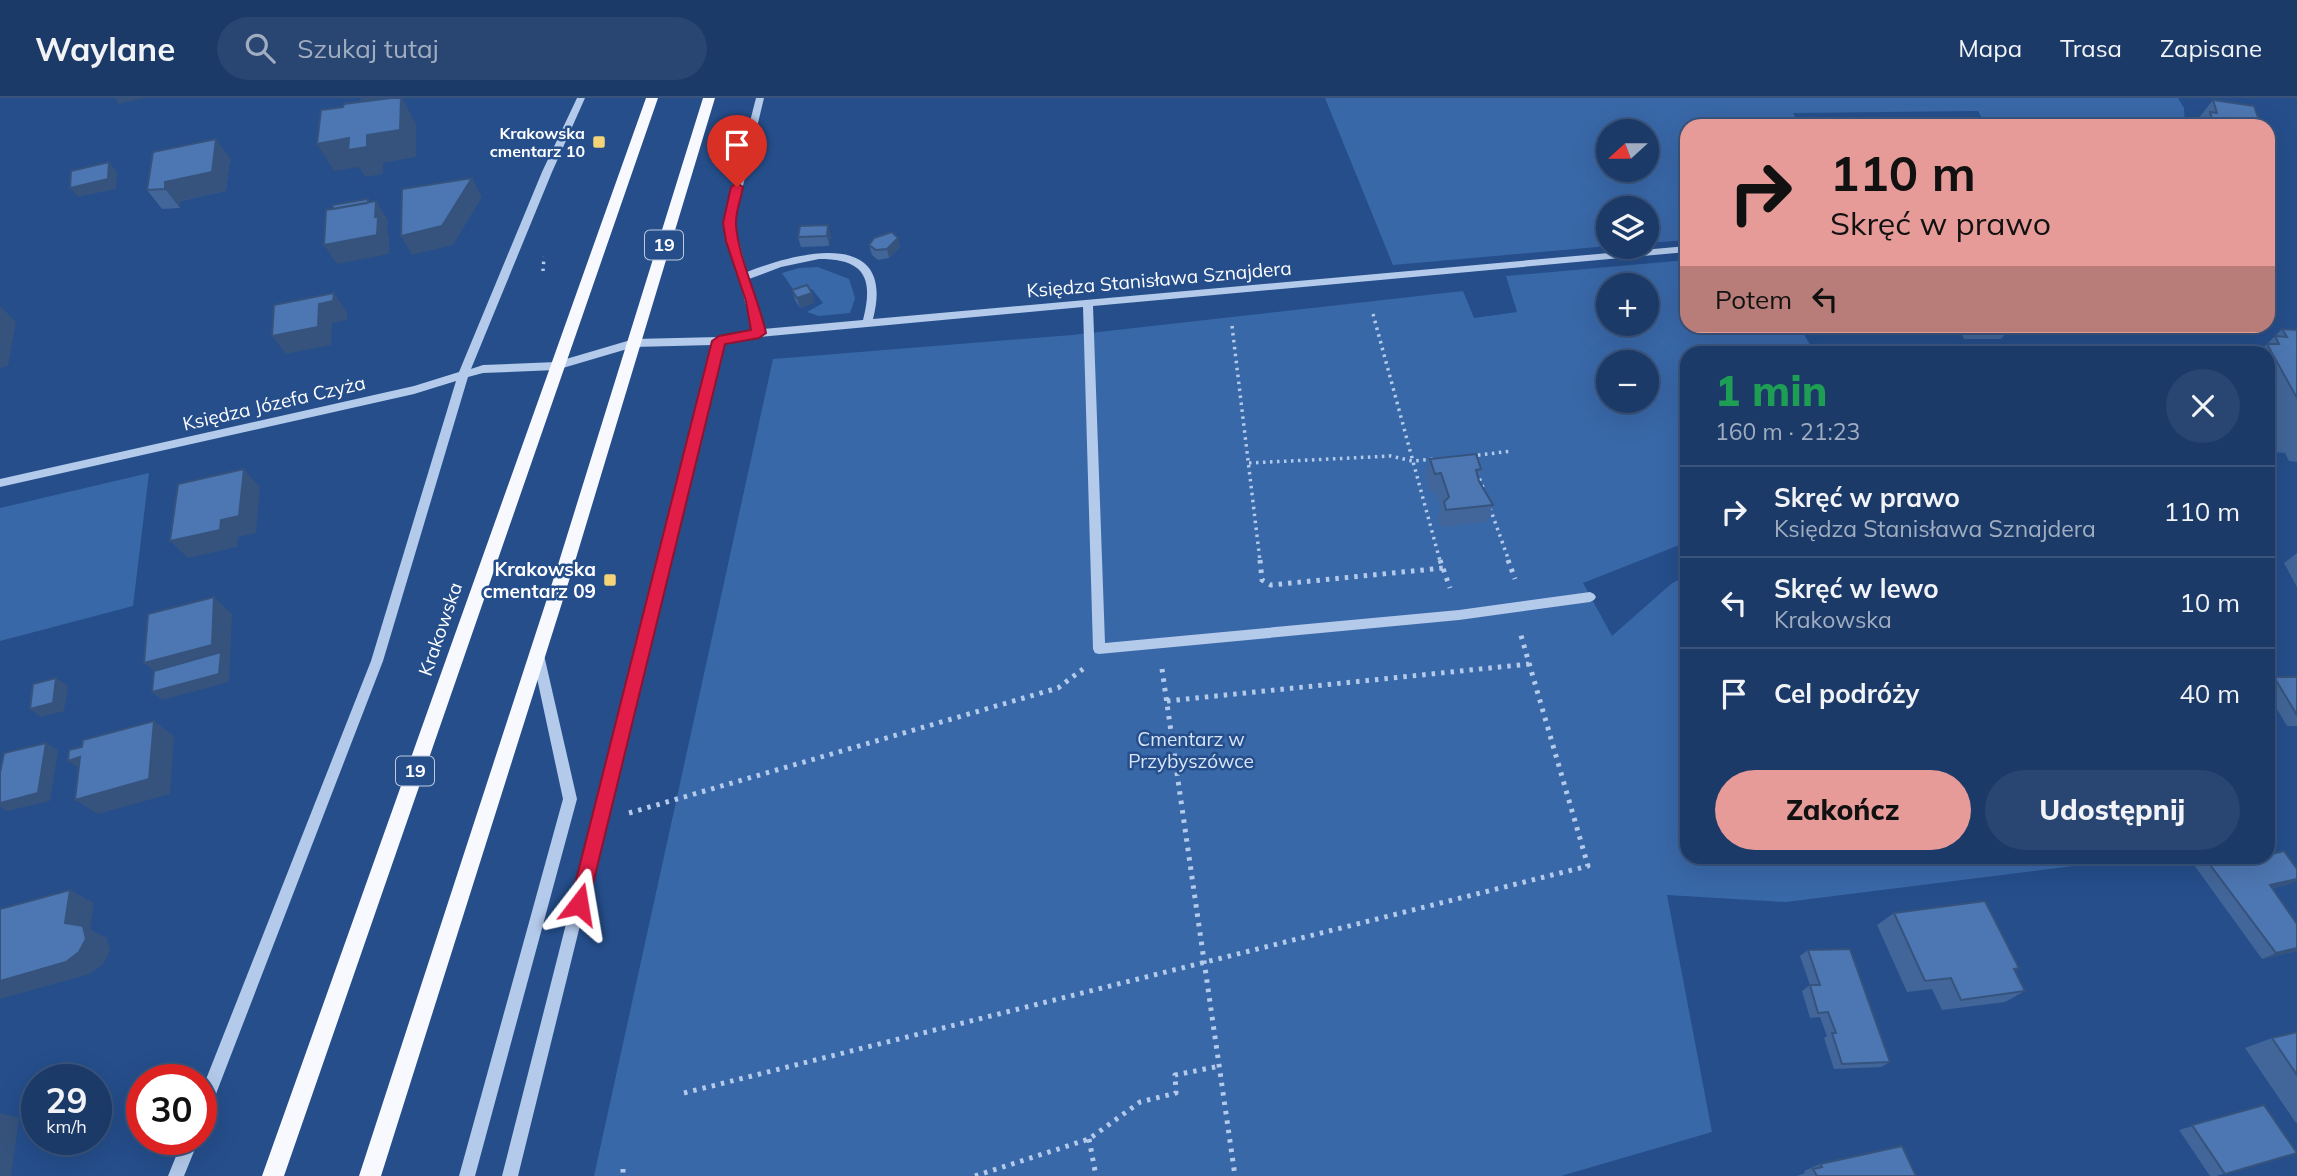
<!DOCTYPE html>
<html lang="pl">
<head>
<meta charset="utf-8">
<style>
	body { margin:0; font-family:Mulish,sans-serif; background:#294571; color:#f1f3f6; height:100vh; display:flex; flex-direction:column; font-size:26px; white-space:nowrap }
	* { box-sizing:border-box; margin:0 }
	p { font-size:23px; color:#a0adc0 }
	.icon { flex:none; width:38px; height:38px; fill:none; stroke:currentColor; stroke-width:2; stroke-linecap:round; stroke-linejoin:round }
	.map { position:relative; flex:1; overflow:hidden }
	.sheet { position:absolute; left:1680px; top:248px; width:595px; height:518px; display:flex; flex-direction:column; background:#1c3a68; border-radius:21px; box-shadow:0 7px 28px #0002,0 0 0 2px #3a547c }
	.sheet>* { flex:none }
	.hud { position:absolute; left:1680px; top:21px; width:595px; height:214px; border-radius:21px; box-shadow:0 7px 28px #0002,0 0 0 2px #3a547c; background:#e69b98; color:#111; overflow:hidden }
	.needle { width:46px; rotate:249deg }
	.fabs { position:absolute; left:1596px; top:21px; display:grid; gap:14px }
	.fabs a { display:grid; place-items:center; width:63px; height:63px; border-radius:50%; background:#1c3a68; box-shadow:0 7px 28px #0002,0 0 0 2px #3a547c; font-size:35px }
	.speed { position:absolute; left:21px; top:966px; display:flex; gap:14px; font-size:35px; font-weight:700; text-align:center }
	.speed>* { display:grid; place-content:center; width:91px; height:91px; border-radius:50%; background:#1c3a68; box-shadow:0 7px 28px #0002,0 0 0 2px #3a547c; line-height:1 }
	.speed small { font-size:18px; font-weight:400 }
	.speed .limit { border:10px solid #d22; background:#fff; color:#111 }
	.pin { position:absolute; display:grid; place-items:center; width:60px; height:60px; color:#fff; margin:-72px -30px; border-radius:50% 50% 50% 0; rotate:-45deg; box-shadow:0 0 7px #0007 }
	.pin .icon { rotate:45deg }
	.me { position:absolute; width:77px; margin:-38px; rotate:14deg; stroke-linejoin:round; filter:drop-shadow(0 0 5px #0008) }
	.turn { display:flex; align-items:center; gap:24px; height:147px; padding:0 35px; font-size:32px }
	.turn .icon { width:91px; height:91px; stroke-width:2.5 }
	.turn b { display:block; font-size:49px; line-height:60px }
	.then { display:flex; align-items:center; height:66px; padding:0 35px; background:#0003; gap:14px; font-size:26px }
	.round { display:grid; place-items:center; flex:none; width:74px; height:74px; border-radius:37px; background:#294571 }
	.overview { display:flex; align-items:center; justify-content:space-between; height:119px; padding:0 35px }
	h1 { font-size:42px; font-weight:800; line-height:52px; color:#1e9e55 }
	.cta { display:flex; gap:14px; margin-top:auto; padding:14px 35px }
	.cta a { flex:1; height:80px; border-radius:42px; background:#e69b98; color:#111; font-size:28px; font-weight:800; line-height:80px; text-align:center }
	.cta a+a { background:#294571; color:#f1f3f6 }
	ul { padding:0; list-style:none }
	li { display:flex; align-items:center; gap:21px; height:91px; padding:0 35px; border-top:2px solid #3a547c }
	li div { flex:1 }
	li b { display:block; font-size:26px }
	li em { font-style:normal }
	header { display:flex; align-items:center; gap:42px; box-sizing:border-box; height:98px; padding:0 35px; background:#1c3a68; border-bottom:2px solid #3a547c }
	header strong { font-size:33px }
	nav { display:flex; gap:38px; margin-inline-start:auto; font-size:24px }
	.search { width:490px; height:63px; background:#294571; display:flex; align-items:center; gap:18px; box-sizing:border-box; padding:0 24px; border-radius:38px; color:#a0adc0; font-size:26px }
	.map>svg:first-child { display:block }
	.green { fill:#3968a8; fill-rule:evenodd }
	.lines { fill:none; stroke-linecap:round; stroke-linejoin:round }
	.path-far1 { stroke:#b3caea; stroke-width:3.5; stroke-dasharray:2.5 4.5; stroke-linecap:butt }
	.path { stroke:#b3caea; stroke-width:5; stroke-dasharray:3.5 6; stroke-linecap:butt }
	.minor { fill:#b3caea; fill-rule:evenodd }
	.major { fill:#f7f9fe; fill-rule:evenodd }
	.wall { fill:#426699 }
	.shaded-wall { fill:#36537d }
	.building { fill:#4d77b2; stroke:#36537d; stroke-width:2 }
	.route { fill:#e11d48; stroke:#92132f; stroke-width:2 }
	.poi-dot { fill:#f4d477; stroke:#254e8b; stroke-width:2.5 }
	.labels { text-anchor:middle; stroke-width:5; stroke-linejoin:round; paint-order:stroke }
	.far-poi-label { font-size:16px; font-weight:bold; fill:#fff; stroke:#254e8b; text-anchor:end }
	.shield { fill:#254e8b; stroke:#becadc; stroke-width:2 }
	.shield-label { font-size:18px; font-weight:bold; fill:#fff }
	.street-label { font-size:19px; fill:#fff; stroke:#254e8b }
	.poi-label { font-size:19px; font-weight:bold; fill:#fff; stroke:#254e8b; text-anchor:end }
	.park-label { font-size:19px; fill:#d7e5f8; stroke:#254e8b }
</style>
</head>
<body>
<header>
<strong>Waylane</strong>
<div class="search"><svg class="icon" aria-label="search" viewBox="0 0 24 24"><circle cx="10" cy="10" r="6"/><path d="M15 15l6 6"/></svg>Szukaj tutaj</div>
<nav><a>Mapa</a><a>Trasa</a><a>Zapisane</a></nav>
</header>
<div class="map">
<svg width="2297" height="1078" viewBox="0 0 2297 1078">
	<rect width="100%" height="100%" fill="#254e8b"/>
	<path class="green" d="M 1325,0 L 2178,0 L 2184,10 L 2185,28 L 1986,28 L 1978,13 L 1793,15 L 1800,28 L 1687,28 L 1687,142 L 1647,145 L 1647,110 L 1608,110 L 1608,148 L 1393,167 ZM 1608,33 L 1647,33 L 1647,72 L 1608,72 Z
		M 1687,162 L 1687,228 L 1799,228 L 1815,255 L 1687,256 L 1687,444 L 1583,485 L 1612,538 L 1671,486 L 1687,477 L 1687,760 L 2095,760 L 2097,765 L 1786,804 L 1667,797 L 1712,1034 L 1561,1078 L 594,1078 L 773,261 L 1072,237 L 1463,193 L 1474,220 L 1517,214 L 1506,178 ZM 1608,187 L 1647,187 L 1647,226 L 1608,226 ZM 1608,264 L 1647,264 L 1647,303 L 1608,303 Z
		M 818,169 L 849,181 L 855,200 L 850,215 L 819,218 L 807,214 L 823,205 L 812,191 L 797,197 L 782,175 L 799,170 Z
		M 149,375 L 133,508 L 0,543 L 0,410 Z"/>
	<g class="lines">
		<path class="path-far1" d="M 543,173 L 544,159
			M 1373,216 L 1440,463
			M 1232,228 L 1260,463
			M 1471,358 L 1512,353
			M 1249,365 L 1391,358 L 1412,363 L 1435,361
			M 1477,374 L 1484,392
			M 1490,410 L 1509,463"/>
		<path class="path" d="M 1260,462 L 1262,482 L 1271,487 L 1443,470
			M 1440,462 L 1450,490
			M 1508,462 L 1515,481
			M 1162,571 L 1235,1078
			M 1167,603 L 1529,566
			M 629,715 L 1058,590 L 1083,571
			M 684,995 L 1588,768 L 1520,534
			M 1089,1041 L 1096,1078
			M 623,1071 L 623,1078
			M 975,1078 L 1089,1041 L 1140,1004 L 1176,995 L 1175,977 L 1220,968"/>
		<path class="minor" d="M 577,0 L 585,0 L 552,74 L 471,271 L 483,267 L 556,264 L 634,241 L 719,239 L 753,233 L 724,125 L 756,0 L 764,0 L 734,125 L 747,174 C 797,154 897,129 873,221 L 1687,148 L 1687,154 L 1093,208 L 1105,545 L 1459,512 L 1590,494 L 1594,496 L 1596,499 L 1594,502 L 1590,504 L 1459,522 L 1099,556 L 1095,555 L 1093,551 L 1083,209 L 759,239 L 724,246 L 518,1078 L 502,1078 L 713,247 L 634,249 L 556,272 L 483,275 L 468,279 L 383,563 L 209,1014 L 206,1019 L 201,1022 L 201,994 L 371,563 L 456,283 L 414,296 L 0,389 L 0,381 L 414,288 L 459,274 L 542,74 ZM 819,161 C 864,161 874,179 863,222 L 763,231 L 749,181 L 781,169 Z
			M 538,552 L 542,553 L 544,557 L 577,701 L 475,1078 L 459,1078 L 563,701 L 532,557 L 534,553 Z
			M 183,1041 L 199,1041 L 184,1078 L 168,1078 Z"/>
		<path class="major" d="M 646,0 L 658,0 L 284,1078 L 262,1078 Z
			M 703,0 L 715,0 L 573,470 L 381,1078 L 359,1078 L 557,470 Z"/>
	</g>
	<path class="wall" d="M 2213,2 L 2261,28 L 2199,28 L 2198,21 Z
		M 230,60 L 226,93 L 180,103 L 180,110 L 162,111 L 147,92 Z
		M 831,137 L 829,148 L 801,149 L 798,139 Z
		M 869,147 L 900,149 L 889,160 L 878,162 L 872,157 Z
		M 792,192 L 815,204 L 800,210 L 795,202 Z
		M 1958,228 L 2012,228 L 2001,241 L 1964,241 Z
		M 2282,231 L 2297,232 L 2297,364 L 2289,363 L 2285,355 L 2273,354 L 2268,344 L 2268,256 L 2257,256 Z
		M 1430,361 L 1481,371 L 1478,380 L 1479,383 L 1493,407 L 1487,424 L 1441,429 L 1438,421 L 1441,410 L 1436,393 L 1430,393 L 1425,378 Z
		M 2297,455 L 2297,489 L 2284,465 Z
		M 2274,579 L 2297,579 L 2297,628 L 2287,628 L 2268,596 L 2268,584 Z
		M 2189,760 L 2268,760 L 2290,786 L 2273,790 L 2297,826 L 2297,853 L 2262,861 Z
		M 1894,815 L 2019,870 L 2015,873 L 2025,893 L 2005,904 L 1942,912 L 1932,891 L 1907,894 L 1877,827 Z
		M 1808,852 L 1890,964 L 1881,969 L 1834,971 L 1824,940 L 1827,938 L 1820,919 L 1810,920 L 1802,893 L 1810,887 L 1800,858 Z
		M 2297,934 L 2297,1025 L 2296,1025 L 2245,950 L 2272,940 Z
		M 2264,1007 L 2297,1055 L 2216,1078 L 2210,1078 L 2179,1032 Z
		M 1820,1066 L 1916,1078 L 1797,1078 L 1805,1075 L 1804,1073 Z"/>
	<path class="shaded-wall" d="M 115,0 L 145,0 L 119,6 Z
		M 360,0 L 404,0 L 402,0 L 416,26 L 416,59 L 383,65 L 383,76 L 365,79 L 359,69 L 334,73 L 317,46 L 364,8 Z
		M 216,41 L 230,60 L 226,93 L 180,103 L 180,110 L 165,91 L 165,84 Z
		M 109,64 L 117,74 L 116,91 L 78,99 L 70,90 Z
		M 472,80 L 482,99 L 453,147 L 412,157 L 401,138 Z
		M 376,103 L 388,122 L 387,134 L 389,138 L 389,156 L 337,166 L 324,147 L 375,119 Z
		M 828,127 L 831,137 L 829,148 L 827,138 Z
		M 898,140 L 900,149 L 889,160 L 887,151 Z
		M 334,195 L 347,214 L 347,222 L 332,225 L 331,247 L 286,256 L 272,238 Z
		M 812,195 L 815,204 L 800,210 L 797,200 Z
		M 0,208 L 16,224 L 8,268 L 0,270 Z
		M 244,371 L 260,389 L 256,435 L 238,439 L 237,449 L 188,460 L 170,443 L 221,422 Z
		M 214,499 L 232,516 L 229,584 L 162,602 L 152,594 L 164,581 L 144,565 Z
		M 56,580 L 68,588 L 64,613 L 41,619 L 30,611 Z
		M 154,623 L 174,638 L 170,696 L 98,716 L 75,702 Z
		M 46,645 L 58,652 L 50,703 L 7,713 L 0,709 L 0,705 Z
		M 80,659 L 90,677 L 68,663 Z
		M 2297,781 L 2297,783 L 2290,786 L 2258,793 L 2270,787 Z
		M 70,792 L 94,805 L 90,831 L 107,840 L 110,853 L 103,866 L 90,876 L 0,901 L 0,883 L 65,825 Z
		M 2297,850 L 2297,853 L 2262,861 L 2276,855 Z
		M 0,1015 L 19,1020 L 11,1078 L 0,1078 Z"/>
	<path class="building" d="M 391,0 L 401,0 L 400,32 L 367,37 L 367,49 L 348,52 L 349,40 L 317,46 L 321,12 L 343,9 L 344,6 Z
		M 2213,2 L 2254,8 L 2261,28 L 2214,28 L 2210,14 L 2217,15 Z
		M 1924,25 L 1926,28 L 1865,28 L 1864,27 Z
		M 216,41 L 212,74 L 165,84 L 165,91 L 147,92 L 153,54 Z
		M 109,64 L 108,81 L 70,90 L 71,73 Z
		M 472,80 L 442,128 L 401,138 L 402,91 Z
		M 368,101 L 368,105 L 333,111 L 333,107 Z
		M 376,103 L 375,119 L 378,119 L 377,137 L 324,147 L 326,112 Z
		M 828,127 L 827,138 L 798,139 L 800,128 Z
		M 892,134 L 898,140 L 887,151 L 876,152 L 869,147 L 874,140 Z
		M 807,187 L 812,195 L 797,200 L 792,192 Z
		M 334,195 L 333,203 L 319,206 L 318,229 L 272,238 L 274,207 Z
		M 2282,231 L 2297,232 L 2297,300 L 2267,246 L 2279,246 L 2275,238 L 2287,239 Z
		M 1476,356 L 1481,371 L 1476,372 L 1479,383 L 1493,407 L 1446,412 L 1444,404 L 1449,399 L 1441,375 L 1435,376 L 1430,361 Z
		M 244,371 L 239,418 L 221,422 L 220,432 L 170,443 L 178,386 Z
		M 214,499 L 212,547 L 144,565 L 148,516 Z
		M 221,554 L 219,576 L 152,594 L 154,573 Z
		M 2274,579 L 2297,579 L 2297,617 Z
		M 56,580 L 53,605 L 30,611 L 33,586 Z
		M 154,623 L 149,681 L 75,702 L 80,659 L 68,663 L 69,652 L 82,649 L 83,642 Z
		M 46,645 L 38,695 L 0,705 L 0,675 L 4,655 Z
		M 2284,753 L 2297,771 L 2297,781 L 2270,787 L 2297,826 L 2297,850 L 2276,855 L 2205,760 L 2268,760 L 2268,757 Z
		M 70,792 L 65,825 L 83,828 L 86,841 L 79,854 L 66,864 L 0,883 L 0,811 Z
		M 1985,803 L 2019,870 L 2014,871 L 2025,893 L 1961,902 L 1951,880 L 1925,883 L 1894,815 Z
		M 1850,851 L 1890,964 L 1842,966 L 1832,935 L 1836,935 L 1828,914 L 1818,915 L 1810,887 L 1820,887 L 1808,852 Z
		M 2297,934 L 2297,977 L 2272,940 Z
		M 2264,1007 L 2297,1055 L 2225,1076 L 2192,1027 Z
		M 1902,1048 L 1916,1078 L 1817,1078 L 1813,1071 L 1822,1069 L 1820,1066 Z"/>
	<path class="route" d="M 737,85 L 743,89 C 741,101 735,115 736,127 C 738,159 759,202 766,235 L 759,240 L 725,246 L 588,806 L 585,812 L 579,814 L 572,812 L 570,806 L 712,243 L 719,238 L 751,232 L 746,203 L 726,143 L 723,125 L 731,89 Z"/>
	<g class="poi-dot">
		<rect x="592" y="37" width="14" height="14" rx="3.5"/>
		<rect x="603" y="475" width="14" height="14" rx="3.5"/>
	</g>
	<g class="labels">
		<g class="far-poi-label">
			<text x="585" y="41">Krakowska<tspan x="585" dy="18">cmentarz 10</tspan></text>
		</g>
		<g class="shield">
			<rect x="645" y="132.5" width="38" height="29" rx="5"/>
			<rect x="396" y="658.5" width="38" height="29" rx="5"/>
		</g>
		<g class="shield-label">
			<text x="664" y="153">19</text>
			<text x="415" y="679">19</text>
		</g>
		<g class="street-label">
			<text transform="translate(1159 181) rotate(-5)" y="7">Księdza Stanisława Sznajdera</text>
			<text transform="translate(274 305) rotate(-13)" y="7">Księdza Józefa Czyża</text>
			<text transform="translate(440 531) rotate(-71)" y="7">Krakowska</text>
		</g>
		<g class="poi-label">
			<text x="596" y="478">Krakowska<tspan x="596" dy="22">cmentarz 09</tspan></text>
		</g>
		<g class="park-label">
			<text x="1191" y="648">Cmentarz w<tspan x="1191" dy="22">Przybyszówce</tspan></text>
		</g>
	</g>
</svg>
<div class="fabs">
<a><svg class="needle" viewBox="-14 -14 28 28"><path d="M0-13l5 13h-10z" fill="#e53935"/><path d="M0 13l5-13h-10z" fill="#a0adc0"/></svg></a>
<a><svg class="icon" aria-label="layers" viewBox="0 0 24 24"><path d="M12 4l9 5-9 5-9-5zM3 14l9 5 9-5"/></svg></a>
<a>+</a>
<a>−</a>
</div>
<div class="speed"><div>29<small>km/h</small></div><div class="limit">30</div></div>
<div class="pin" style="left:737px;top:89px;background:#d93025"><svg class="icon" aria-label="arrive" viewBox="0 0 24 24"><path d="M6 21V4h12l-3 4 3 4H6"/></svg></div>
<svg class="me" style="left:579px;top:806px" viewBox="-20 -20 40 40"><path d="M0-17L14 15 0 8-14 15z" fill="#e11d48" stroke="#fff" stroke-width="4"/></svg>
<div class="hud">
<div class="turn"><svg class="icon" aria-label="right" viewBox="0 0 24 24"><path d="M7 20v-9h11M14 6l5 5-5 5"/></svg><div><b>110 m</b>Skręć w prawo</div></div>
<div class="then">Potem<svg class="icon" aria-label="left" viewBox="0 0 24 24"><path d="M17 20v-9H6M10 6l-5 5 5 5"/></svg></div>
</div>
<section class="sheet">
<div class="overview"><div><h1>1 min</h1><p>160 m · 21:23</p></div><a class="round"><svg class="icon" aria-label="close" viewBox="0 0 24 24"><path d="M6 6l12 12M18 6L6 18"/></svg></a></div>
<ul>
<li><svg class="icon" aria-label="right" viewBox="0 0 24 24"><path d="M7 20v-9h11M14 6l5 5-5 5"/></svg><div><b>Skręć w prawo</b><p>Księdza Stanisława Sznajdera</p></div><em>110 m</em></li>
<li><svg class="icon" aria-label="left" viewBox="0 0 24 24"><path d="M17 20v-9H6M10 6l-5 5 5 5"/></svg><div><b>Skręć w lewo</b><p>Krakowska</p></div><em>10 m</em></li>
<li><svg class="icon" aria-label="arrive" viewBox="0 0 24 24"><path d="M6 21V4h12l-3 4 3 4H6"/></svg><div><b>Cel podróży</b></div><em>40 m</em></li>
</ul>
<div class="cta"><a>Zakończ</a><a>Udostępnij</a></div>
</section>
</div>
</body>
</html>
